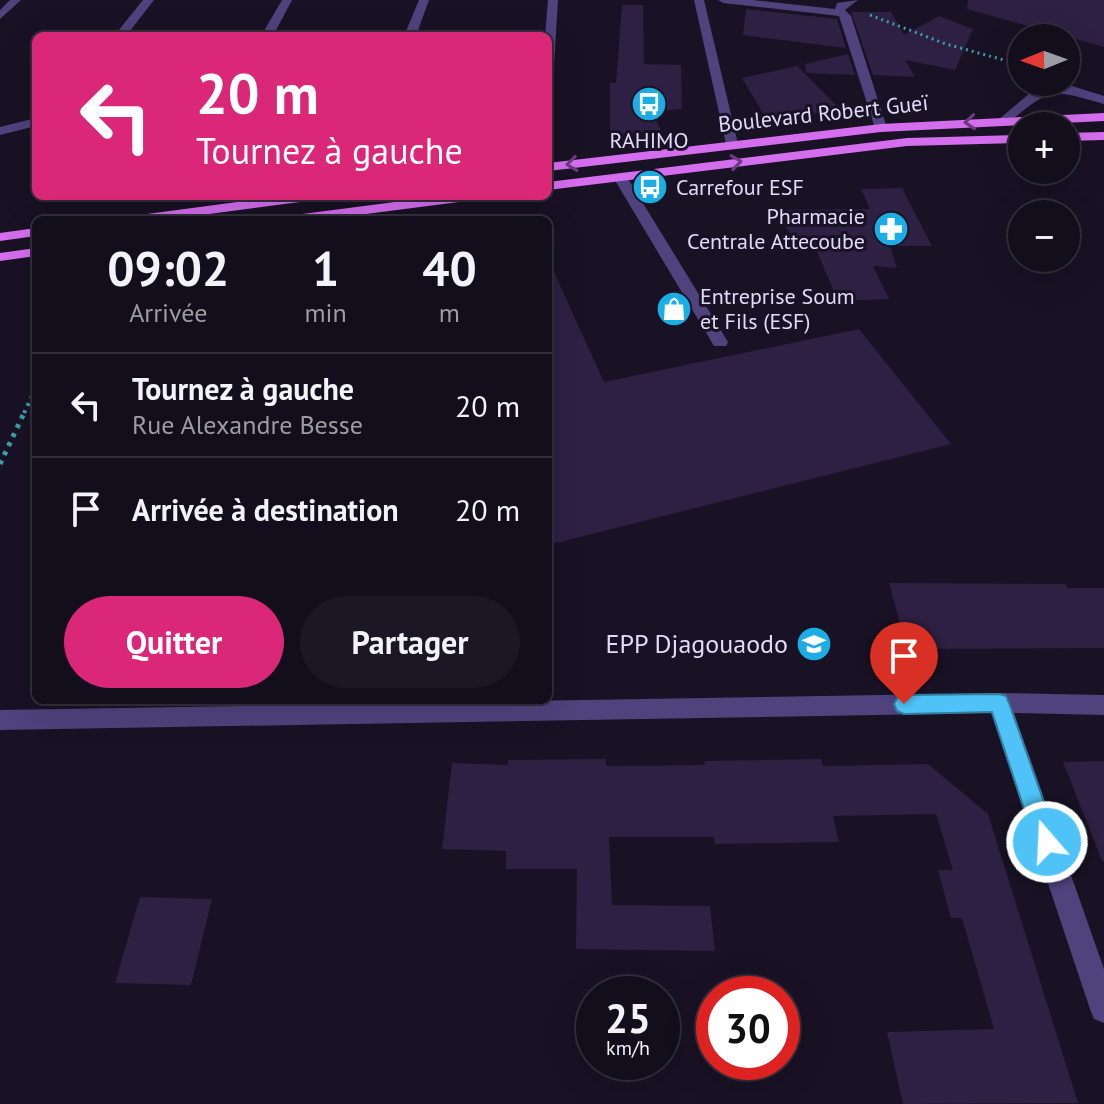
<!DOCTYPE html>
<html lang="fr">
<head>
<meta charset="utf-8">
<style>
	body { margin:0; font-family:"PT Sans",sans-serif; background:#1b1724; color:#f1f3f6; height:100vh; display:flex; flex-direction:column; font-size:30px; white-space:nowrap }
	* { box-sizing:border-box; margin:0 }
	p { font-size:26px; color:#9c9ca3 }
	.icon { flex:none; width:44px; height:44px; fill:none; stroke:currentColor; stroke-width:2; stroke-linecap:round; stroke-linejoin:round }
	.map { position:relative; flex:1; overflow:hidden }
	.drawer { position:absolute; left:32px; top:216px; width:520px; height:488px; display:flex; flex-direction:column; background:#120e1b; border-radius:12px; box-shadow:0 8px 32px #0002,0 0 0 2px #312e3a }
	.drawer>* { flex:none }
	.banner { position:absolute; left:32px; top:32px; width:520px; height:168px; border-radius:12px; box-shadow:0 8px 32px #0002,0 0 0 2px #312e3a; background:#db2777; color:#fff; overflow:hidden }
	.needle { width:52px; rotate:269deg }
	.buttons { position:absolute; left:1008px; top:24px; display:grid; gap:16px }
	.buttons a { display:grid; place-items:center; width:72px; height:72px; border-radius:50%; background:#120e1b; box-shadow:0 8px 32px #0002,0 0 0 2px #312e3a; font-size:40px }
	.speed { position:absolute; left:576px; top:976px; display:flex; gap:16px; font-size:40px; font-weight:700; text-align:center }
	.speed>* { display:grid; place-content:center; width:104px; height:104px; border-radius:50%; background:#120e1b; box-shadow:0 8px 32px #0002,0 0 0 2px #312e3a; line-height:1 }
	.speed small { font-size:20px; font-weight:400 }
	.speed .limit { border:12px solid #d22; background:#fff; color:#111 }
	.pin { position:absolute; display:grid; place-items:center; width:68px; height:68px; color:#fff; margin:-82px -34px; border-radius:50% 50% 50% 0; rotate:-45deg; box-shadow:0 0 8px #0007 }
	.pin .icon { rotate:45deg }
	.me { position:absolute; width:88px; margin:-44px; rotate:341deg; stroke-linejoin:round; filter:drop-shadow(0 0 6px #0008) }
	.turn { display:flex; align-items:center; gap:28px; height:168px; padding:0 32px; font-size:36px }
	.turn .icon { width:104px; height:104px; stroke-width:2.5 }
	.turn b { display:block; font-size:56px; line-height:68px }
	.eta { display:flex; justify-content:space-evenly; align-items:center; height:136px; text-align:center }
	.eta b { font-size:48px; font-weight:700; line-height:56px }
	.action { display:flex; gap:16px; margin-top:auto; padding:16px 32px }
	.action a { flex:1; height:92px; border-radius:48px; background:#db2777; color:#fff; font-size:32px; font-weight:700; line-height:92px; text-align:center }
	.action a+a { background:#1b1724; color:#f1f3f6 }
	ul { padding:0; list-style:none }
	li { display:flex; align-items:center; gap:24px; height:104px; padding:0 32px; border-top:2px solid #312e3a }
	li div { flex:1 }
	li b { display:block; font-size:30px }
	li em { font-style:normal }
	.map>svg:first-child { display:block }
	.building { fill:#2d2043 }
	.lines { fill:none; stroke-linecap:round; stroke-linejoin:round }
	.path-far2 { stroke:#3d9daa; stroke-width:3; stroke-dasharray:2 4; stroke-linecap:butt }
	.path-far1 { stroke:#3d9daa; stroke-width:4; stroke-dasharray:3 5; stroke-linecap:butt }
	.path { stroke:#3d9daa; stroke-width:5; stroke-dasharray:4 6; stroke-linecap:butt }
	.minor { fill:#4f427d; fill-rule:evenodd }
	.major { fill:#d46dee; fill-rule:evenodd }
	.oneway { stroke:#6d3b7f }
	.route { fill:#4fc3f7; stroke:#337fa1; stroke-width:2 }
	.labels { text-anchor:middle; stroke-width:6; stroke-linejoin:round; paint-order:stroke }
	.far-street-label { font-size:22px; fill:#e3d9fb; stroke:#181224 }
	.far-poi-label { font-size:22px; fill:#e3d9fb; stroke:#181224; text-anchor:start }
	.poi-label { font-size:26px; fill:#e3d9fb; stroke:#181224; text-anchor:end }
</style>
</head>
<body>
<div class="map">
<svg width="1104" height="1104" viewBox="0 0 1104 1104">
	<rect width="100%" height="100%" fill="#181224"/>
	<path class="building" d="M 968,0 L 1104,0 L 1104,47 L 967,9 Z
		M 622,5 L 643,5 L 644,64 L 681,65 L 682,109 L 652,111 L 661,131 L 610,135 L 610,83 L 616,83 Z
		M 746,9 L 837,19 L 846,48 L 743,35 Z
		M 851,12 L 891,12 L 904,35 L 939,16 L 973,29 L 955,70 L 905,60 L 915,77 L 873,75 Z
		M 848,54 L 855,75 L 806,73 L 805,64 Z
		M 797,66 L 842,111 L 766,118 L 742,78 Z
		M 902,188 L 932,246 L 890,246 L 897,268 L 873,266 L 889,299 L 838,301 L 815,247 L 803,249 L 772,210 L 870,209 L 861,189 Z
		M 548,259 L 604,382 L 859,329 L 951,444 L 548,545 Z
		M 889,583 L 1066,584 L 1067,588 L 1104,588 L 1104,648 L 907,649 Z
		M 606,759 L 606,766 L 705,765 L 704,761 L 821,759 L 823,766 L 928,764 L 988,814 L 1078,1103 L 903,1104 L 887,1032 L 994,1029 L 962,918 L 951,918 L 938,870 L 953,870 L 936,814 L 833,816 L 839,842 L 715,844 L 714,837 L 609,837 L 612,905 L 710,906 L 715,951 L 576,949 L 577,869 L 506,869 L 506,851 L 442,849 L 452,763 L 508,765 L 508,760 Z
		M 1104,761 L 1104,861 L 1102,861 L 1063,762 Z
		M 140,897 L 212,899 L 191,985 L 115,983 Z"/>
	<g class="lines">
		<path class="path-far2" d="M 870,15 L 946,44 L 1022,65"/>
		<path class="path-far1" d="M 24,413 L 36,388"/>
		<path class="path" d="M 0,464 L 25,411"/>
		<path class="minor" d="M 10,0 L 21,0 L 0,19 L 0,10 Z
			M 143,0 L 154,0 L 126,36 L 114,36 Z
			M 282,0 L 292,0 L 273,36 L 261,36 Z
			M 419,0 L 429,0 L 416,36 L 404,36 Z
			M 548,0 L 558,0 L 554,65 L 548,68 L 548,36 L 545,36 Z
			M 694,0 L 704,0 L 738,144 L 737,147 L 726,144 Z
			M 718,0 L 752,0 L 835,9 L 837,3 L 858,0 L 845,10 L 851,16 L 887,128 L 885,131 L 875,128 L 839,16 L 723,3 Z
			M 1072,86 L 1104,96 L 1104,104 C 1050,89 1052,87 1008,123 L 998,120 L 1036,88 Z
			M 36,118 L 36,126 L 0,135 L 0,127 Z
			M 615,174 L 627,177 L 728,342 L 726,346 L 714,346 L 613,177 Z
			M 999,693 L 1104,695 L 1104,715 L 1014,713 L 1104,969 L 1104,1023 L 1094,1019 L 1090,1009 L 991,713 L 0,730 L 0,710 Z"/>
		<path class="major" d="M 1104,113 L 1104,121 L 881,132 L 548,171 L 548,163 L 881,124 Z
			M 1104,132 L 1104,140 L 1066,141 L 1066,133 Z
			M 1022,135 L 1022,143 L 907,146 L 548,190 L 548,182 L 907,138 Z
			M 283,196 L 322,196 L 315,200 L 164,220 L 125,220 L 132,216 Z
			M 441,196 L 481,196 L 474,200 L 320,220 L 280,220 L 287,216 Z
			M 36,228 L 36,236 L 0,241 L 0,233 Z
			M 36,248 L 36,256 L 0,261 L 0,253 Z"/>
	</g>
	<defs><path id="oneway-chevron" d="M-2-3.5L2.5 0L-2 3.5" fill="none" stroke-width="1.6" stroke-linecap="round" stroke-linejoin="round" transform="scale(2)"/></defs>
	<g class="oneway">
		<use href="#oneway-chevron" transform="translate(970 122) rotate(176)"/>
		<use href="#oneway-chevron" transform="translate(736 162) rotate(-8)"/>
		<use href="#oneway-chevron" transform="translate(572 164) rotate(173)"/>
	</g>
	<path class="route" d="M 999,694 L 1006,696 L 1009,703 L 1058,842 L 1055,850 L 1047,853 L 1039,850 L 1035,842 L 992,712 L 904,714 L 897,711 L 894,704 L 897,698 L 904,695 Z"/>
	<defs>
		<symbol id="bus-disc" viewBox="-11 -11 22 22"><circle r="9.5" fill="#1bade4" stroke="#181224"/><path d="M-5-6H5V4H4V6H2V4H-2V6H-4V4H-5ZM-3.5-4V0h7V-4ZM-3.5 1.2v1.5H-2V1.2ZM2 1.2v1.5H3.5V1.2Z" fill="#fff"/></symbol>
		<symbol id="pharmacy-disc" viewBox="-11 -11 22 22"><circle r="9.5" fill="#1bade4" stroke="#181224"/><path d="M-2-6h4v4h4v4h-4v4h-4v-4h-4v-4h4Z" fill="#fff"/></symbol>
		<symbol id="shop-disc" viewBox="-11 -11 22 22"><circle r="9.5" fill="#1bade4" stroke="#181224"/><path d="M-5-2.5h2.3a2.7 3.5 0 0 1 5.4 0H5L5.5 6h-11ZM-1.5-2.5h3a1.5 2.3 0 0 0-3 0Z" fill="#fff"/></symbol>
		<symbol id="school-disc" viewBox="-11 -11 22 22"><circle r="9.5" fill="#1bade4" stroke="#181224"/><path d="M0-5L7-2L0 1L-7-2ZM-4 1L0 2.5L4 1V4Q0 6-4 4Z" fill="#fff"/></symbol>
	</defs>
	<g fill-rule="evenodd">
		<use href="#bus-disc" x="629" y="84" width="40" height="40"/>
		<use href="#bus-disc" x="630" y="167" width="40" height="40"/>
		<use href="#pharmacy-disc" x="871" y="209" width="40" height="40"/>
		<use href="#shop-disc" x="654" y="289" width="40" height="40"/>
		<use href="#school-disc" x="794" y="624" width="40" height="40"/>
	</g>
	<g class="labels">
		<g class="far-street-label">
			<text transform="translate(823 113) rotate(-6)" y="8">Boulevard Robert Gueï</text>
		</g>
		<g class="far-poi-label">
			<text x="649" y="148" text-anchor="middle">RAHIMO</text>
			<text x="676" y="195">Carrefour ESF</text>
			<text x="865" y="224" text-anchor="end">Pharmacie<tspan x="865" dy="25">Centrale Attecoube</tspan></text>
			<text x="700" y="304">Entreprise Soum<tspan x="700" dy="25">et Fils (ESF)</tspan></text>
		</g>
		<g class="poi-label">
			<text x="788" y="653">EPP Djagouaodo</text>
		</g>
	</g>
</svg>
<div class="buttons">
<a><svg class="needle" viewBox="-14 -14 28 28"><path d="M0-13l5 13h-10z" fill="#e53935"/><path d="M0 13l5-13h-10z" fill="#9c9ca3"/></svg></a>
<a>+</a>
<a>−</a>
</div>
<div class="speed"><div>25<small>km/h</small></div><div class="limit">30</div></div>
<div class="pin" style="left:904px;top:704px;background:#d93025"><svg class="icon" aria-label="arrive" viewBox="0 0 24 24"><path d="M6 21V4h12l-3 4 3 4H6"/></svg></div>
<svg class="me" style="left:1047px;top:842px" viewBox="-20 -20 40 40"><circle r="17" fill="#4fc3f7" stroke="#fff" stroke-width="3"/><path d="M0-11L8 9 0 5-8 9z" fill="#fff"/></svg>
<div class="banner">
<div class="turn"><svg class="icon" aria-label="left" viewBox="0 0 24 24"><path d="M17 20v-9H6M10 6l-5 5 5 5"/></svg><div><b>20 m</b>Tournez à gauche</div></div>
</div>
<section class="drawer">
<div class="eta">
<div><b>09:02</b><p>Arrivée</p></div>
<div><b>1</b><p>min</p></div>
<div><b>40</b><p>m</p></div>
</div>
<ul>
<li><svg class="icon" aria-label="left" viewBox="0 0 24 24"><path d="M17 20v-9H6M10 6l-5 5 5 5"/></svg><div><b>Tournez à gauche</b><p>Rue Alexandre Besse</p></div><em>20 m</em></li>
<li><svg class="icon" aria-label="arrive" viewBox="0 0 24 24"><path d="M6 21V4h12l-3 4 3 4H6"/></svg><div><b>Arrivée à destination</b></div><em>20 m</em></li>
</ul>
<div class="action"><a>Quitter</a><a>Partager</a></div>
</section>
</div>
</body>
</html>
